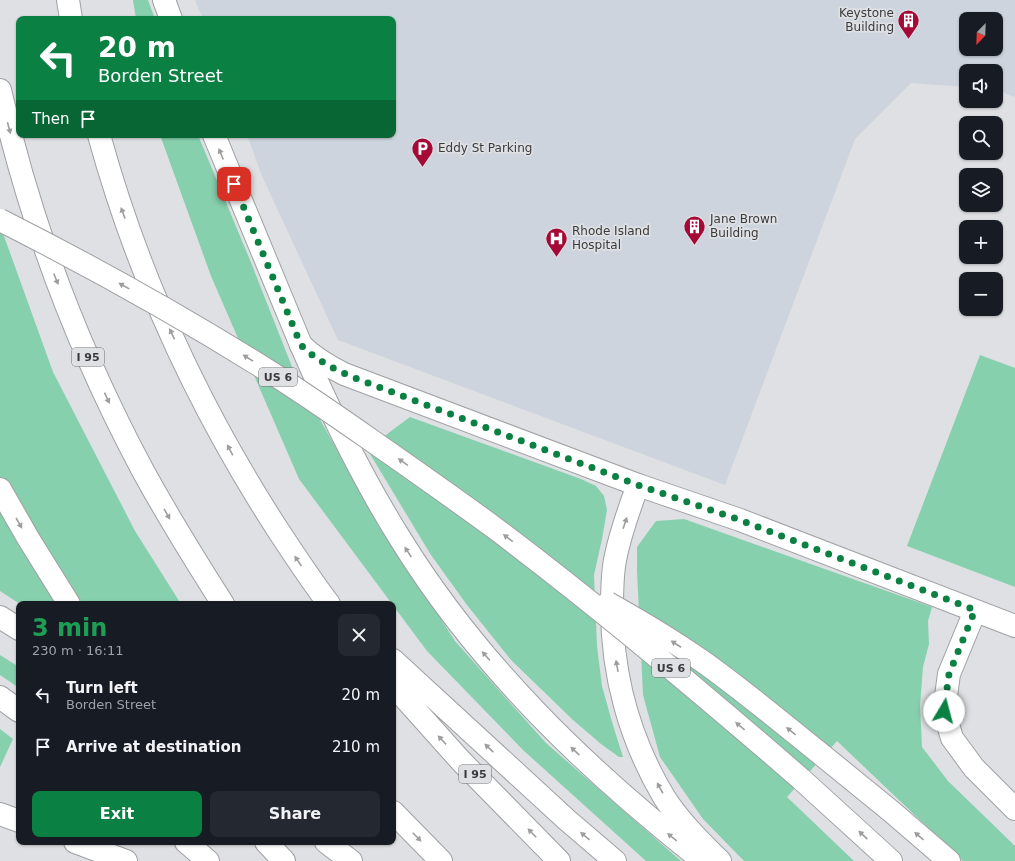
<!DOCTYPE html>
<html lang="en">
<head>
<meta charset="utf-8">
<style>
	body { margin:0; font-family:"DejaVu Sans",sans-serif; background:#242831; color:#f1f3f6; height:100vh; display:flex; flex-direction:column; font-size:15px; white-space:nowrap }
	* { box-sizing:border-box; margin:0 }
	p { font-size:13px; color:#9ea1a6 }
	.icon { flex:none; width:22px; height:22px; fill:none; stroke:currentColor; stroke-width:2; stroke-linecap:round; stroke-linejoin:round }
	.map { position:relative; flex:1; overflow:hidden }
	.side { position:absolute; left:16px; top:601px; width:380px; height:244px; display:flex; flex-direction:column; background:#171b24; border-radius:8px; box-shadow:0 1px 3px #0004 }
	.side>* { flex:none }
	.guide { position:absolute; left:16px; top:16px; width:380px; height:122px; border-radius:8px; box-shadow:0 1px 3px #0004; background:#0b8043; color:#fff; overflow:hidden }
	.needle { width:26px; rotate:203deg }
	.controls { position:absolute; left:959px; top:12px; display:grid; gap:8px }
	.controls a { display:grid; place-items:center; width:44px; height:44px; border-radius:8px; background:#171b24; box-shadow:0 1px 3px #0004; font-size:20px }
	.pin { position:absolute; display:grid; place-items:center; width:34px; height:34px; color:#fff; margin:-17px; border-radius:8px; box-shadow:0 2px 6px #0006 }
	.me { position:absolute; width:44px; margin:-22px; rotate:8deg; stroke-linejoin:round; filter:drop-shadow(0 0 3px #0008) }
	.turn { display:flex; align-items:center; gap:14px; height:84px; padding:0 16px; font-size:18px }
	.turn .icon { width:52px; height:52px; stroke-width:2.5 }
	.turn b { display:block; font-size:28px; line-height:34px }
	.then { display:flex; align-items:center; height:38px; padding:0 16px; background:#0003; gap:8px; font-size:15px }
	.round { display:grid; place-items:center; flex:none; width:42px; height:42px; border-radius:8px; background:#242831 }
	.headline { display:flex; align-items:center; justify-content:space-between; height:68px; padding:0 16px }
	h1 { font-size:24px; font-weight:600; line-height:30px; color:#1e9e55 }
	.cta { display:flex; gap:8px; margin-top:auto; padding:8px 16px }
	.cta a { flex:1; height:46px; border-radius:8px; background:#0b8043; color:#fff; font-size:16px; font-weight:600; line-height:46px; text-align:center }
	.cta a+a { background:#242831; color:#f1f3f6 }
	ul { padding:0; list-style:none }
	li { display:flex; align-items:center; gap:12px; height:52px; padding:0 16px }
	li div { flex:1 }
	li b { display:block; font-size:15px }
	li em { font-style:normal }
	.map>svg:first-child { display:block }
	.built { fill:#cdd4dd; fill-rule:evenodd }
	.green { fill:#86d0ad }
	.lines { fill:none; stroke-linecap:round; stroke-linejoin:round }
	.street-casing { stroke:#9ea0a2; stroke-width:24 }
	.secondary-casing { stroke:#9ea0a2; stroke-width:24 }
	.highway-casing { stroke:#9ea0a2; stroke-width:24 }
	.street { stroke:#fff; stroke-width:22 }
	.secondary { stroke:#fff; stroke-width:22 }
	.highway { stroke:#fff; stroke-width:22 }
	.highway-bridge-casing { stroke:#9ea0a2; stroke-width:24; stroke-linecap:butt }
	.highway-bridge { stroke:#fff; stroke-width:22 }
	.oneway { fill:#9d9d9e }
	.route { stroke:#0b8043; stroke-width:7; stroke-dasharray:0 12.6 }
	.labels { text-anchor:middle; stroke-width:3.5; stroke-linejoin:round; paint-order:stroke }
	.shield { fill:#dee0e3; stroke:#6c6c6e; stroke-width:1 }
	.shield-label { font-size:11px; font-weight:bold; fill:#3b3b3c }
	.poi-label { font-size:12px; fill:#3b3b3c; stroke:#dee0e3; text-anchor:start }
</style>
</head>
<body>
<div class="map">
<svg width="1015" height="861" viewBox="0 0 1015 861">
	<rect width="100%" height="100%" fill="#dee0e3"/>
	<path class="built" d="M 195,0 L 1015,0 L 1015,97 L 996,90 L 996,71 L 966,71 L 966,87 L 911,83 L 855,139 L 725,485 L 338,340 L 262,176 L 247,135 L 393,135 L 393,19 L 203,19 ZM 966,19 L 996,19 L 996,49 L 966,49 Z"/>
	<path class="green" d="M 133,0 L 148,0 L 155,19 L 136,19 Z
		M 160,135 L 198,135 L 250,260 L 296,377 L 375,517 L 455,641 L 546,743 L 681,861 L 646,861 L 523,750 L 427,651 L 299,479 L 211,276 Z
		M 0,225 L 53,372 L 135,531 L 181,604 L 20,604 L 0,591 Z
		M 980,355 L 1015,368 L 1015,587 L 907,546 Z
		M 410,417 L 581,479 L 596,486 L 604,496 L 607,510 L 602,539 L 594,575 L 597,646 L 602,686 L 612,722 L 623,757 L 619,757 L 601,744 L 573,720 L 511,660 L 467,605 L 431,555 L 367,449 Z
		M 684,519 L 932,607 L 928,621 L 929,644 L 923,667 L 920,706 L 922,747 L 948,781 L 1015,846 L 1015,861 L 963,861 L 837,741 L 787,797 L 854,861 L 744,861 L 703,819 L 660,757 L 643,695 L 637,571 L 637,547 L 656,521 Z
		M 0,655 L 19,667 L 19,688 L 0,675 Z
		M 0,729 L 13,739 L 0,767 Z"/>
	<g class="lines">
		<defs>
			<path id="street" d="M 301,345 C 313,357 328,366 344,374 L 638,485 L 740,520 L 1015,626
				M 975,611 L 949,674 L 944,711 L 952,738 L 974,768 L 1015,809
				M 0,814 L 19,821
				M 75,842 L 126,861"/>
			<path id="secondary" d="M 164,0 L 171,19
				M 214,135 L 301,345"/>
			<path id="highway" d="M 68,0 L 71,19
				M 0,90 C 30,223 78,349 142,469 C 167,515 195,560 223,604
				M 99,135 C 137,273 198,406 276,527 C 293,553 310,579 329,604
				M 301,345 C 330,412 362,478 401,540 C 479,666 587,770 703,861
				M 638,485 C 629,509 620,534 615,560 C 612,576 612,593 612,609 C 612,675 630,740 664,797 C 679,821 700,842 720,861
				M 0,489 L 28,538 L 69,604
				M 0,617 L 19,629
				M 393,660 L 567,820 L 615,861
				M 393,685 L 461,761 L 559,861
				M 0,697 L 19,711
				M 822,755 L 892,812 L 949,861
				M 801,779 L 891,861
				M 393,812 L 441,861
				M 186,842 L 208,861
				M 266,842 L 284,861
				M 326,842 L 351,861"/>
		</defs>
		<use href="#street" class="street-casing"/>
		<use href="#secondary" class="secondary-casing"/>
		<use href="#highway" class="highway-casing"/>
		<use href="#street" class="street"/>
		<use href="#secondary" class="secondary"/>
		<use href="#highway" class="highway"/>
		<defs>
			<path id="highway-bridge" d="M 0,220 C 95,268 188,320 278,377 C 309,397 338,417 368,438 C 411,468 454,498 496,529 C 601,608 702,693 801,779
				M 608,603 C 640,621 672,640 702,661 C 743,690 782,723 822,755"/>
		</defs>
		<use href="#highway-bridge" class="highway-bridge-casing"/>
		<use href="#highway-bridge" class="highway-bridge"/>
	</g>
	<defs><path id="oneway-solid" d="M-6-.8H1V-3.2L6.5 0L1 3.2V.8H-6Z"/></defs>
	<g class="oneway">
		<use href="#oneway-solid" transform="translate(9 128) rotate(75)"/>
		<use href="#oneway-solid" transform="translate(221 154) rotate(-112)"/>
		<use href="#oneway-solid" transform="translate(123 213) rotate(-110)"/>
		<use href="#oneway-solid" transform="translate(56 279) rotate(68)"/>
		<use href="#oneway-solid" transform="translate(124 286) rotate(-151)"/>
		<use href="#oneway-solid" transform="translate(172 334) rotate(-115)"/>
		<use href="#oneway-solid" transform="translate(248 358) rotate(-148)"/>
		<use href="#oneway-solid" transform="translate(107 398) rotate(65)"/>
		<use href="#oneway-solid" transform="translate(230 450) rotate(-118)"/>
		<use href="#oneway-solid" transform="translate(403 462) rotate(-145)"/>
		<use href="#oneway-solid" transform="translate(167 514) rotate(60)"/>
		<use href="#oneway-solid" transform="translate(19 523) rotate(60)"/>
		<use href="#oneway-solid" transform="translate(625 523) rotate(-71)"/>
		<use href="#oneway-solid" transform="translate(508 538) rotate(-143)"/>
		<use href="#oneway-solid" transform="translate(408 552) rotate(-124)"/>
		<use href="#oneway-solid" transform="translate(298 561) rotate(-124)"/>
		<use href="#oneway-solid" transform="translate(676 644) rotate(-147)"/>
		<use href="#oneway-solid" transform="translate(486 656) rotate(-131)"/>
		<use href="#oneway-solid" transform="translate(617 666) rotate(-100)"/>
		<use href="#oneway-solid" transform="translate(740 726) rotate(-140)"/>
		<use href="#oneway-solid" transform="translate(791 731) rotate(-141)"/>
		<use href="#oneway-solid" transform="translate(442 740) rotate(-133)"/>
		<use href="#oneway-solid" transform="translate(489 748) rotate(-137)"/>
		<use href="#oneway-solid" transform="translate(575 751) rotate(-137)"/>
		<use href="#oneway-solid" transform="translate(660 788) rotate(-119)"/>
		<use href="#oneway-solid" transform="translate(532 833) rotate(-134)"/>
		<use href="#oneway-solid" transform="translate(863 835) rotate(-137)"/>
		<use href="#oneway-solid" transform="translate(585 836) rotate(-140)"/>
		<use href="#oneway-solid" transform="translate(919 836) rotate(-139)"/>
		<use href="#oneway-solid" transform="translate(417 837) rotate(46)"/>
		<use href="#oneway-solid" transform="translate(672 837) rotate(-141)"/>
	</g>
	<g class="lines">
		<path class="route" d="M 234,184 L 301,345 C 316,360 335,370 355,378 L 638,485 L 740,520 L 975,610 L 949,674 L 944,711"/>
	</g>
	<defs>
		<symbol id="building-pin" viewBox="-11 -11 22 30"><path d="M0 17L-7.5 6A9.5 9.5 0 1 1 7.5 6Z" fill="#a50936" stroke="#dee0e3"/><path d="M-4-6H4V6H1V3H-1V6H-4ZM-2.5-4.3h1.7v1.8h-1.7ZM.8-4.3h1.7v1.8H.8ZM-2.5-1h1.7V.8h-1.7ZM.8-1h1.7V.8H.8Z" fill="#fff"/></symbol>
		<symbol id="parking-pin" viewBox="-11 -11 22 30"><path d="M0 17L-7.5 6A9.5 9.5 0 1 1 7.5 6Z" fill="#a50936" stroke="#dee0e3"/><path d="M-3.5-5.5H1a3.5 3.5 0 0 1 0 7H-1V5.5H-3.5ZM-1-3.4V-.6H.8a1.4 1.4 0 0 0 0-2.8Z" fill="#fff"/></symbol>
		<symbol id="hospital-pin" viewBox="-11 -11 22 30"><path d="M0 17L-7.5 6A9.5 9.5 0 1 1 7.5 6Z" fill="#a50936" stroke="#dee0e3"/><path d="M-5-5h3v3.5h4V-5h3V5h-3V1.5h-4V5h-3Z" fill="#fff"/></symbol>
	</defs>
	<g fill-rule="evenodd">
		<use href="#building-pin" x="896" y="8" width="25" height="34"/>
		<use href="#parking-pin" x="410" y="136" width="25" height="34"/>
		<use href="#building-pin" x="682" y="214" width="25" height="34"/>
		<use href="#hospital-pin" x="544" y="226" width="25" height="34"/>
	</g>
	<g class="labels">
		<g class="shield">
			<rect x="72" y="348" width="32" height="18" rx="3"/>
			<rect x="259" y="368" width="38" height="18" rx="3"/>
			<rect x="652" y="659" width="38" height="18" rx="3"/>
			<rect x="459" y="765" width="32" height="18" rx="3"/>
		</g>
		<g class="shield-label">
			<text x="88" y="361">I 95</text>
			<text x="278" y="381">US 6</text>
			<text x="671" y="672">US 6</text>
			<text x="475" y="778">I 95</text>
		</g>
		<g class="poi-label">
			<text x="894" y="17" text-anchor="end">Keystone<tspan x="894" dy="14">Building</tspan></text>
			<text x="438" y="152">Eddy St Parking</text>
			<text x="710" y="223">Jane Brown<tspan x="710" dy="14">Building</tspan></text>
			<text x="572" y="235">Rhode Island<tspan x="572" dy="14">Hospital</tspan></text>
		</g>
	</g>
</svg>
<div class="controls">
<a><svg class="needle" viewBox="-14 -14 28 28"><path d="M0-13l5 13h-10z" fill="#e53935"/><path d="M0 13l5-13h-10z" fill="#9ea1a6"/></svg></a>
<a><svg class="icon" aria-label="sound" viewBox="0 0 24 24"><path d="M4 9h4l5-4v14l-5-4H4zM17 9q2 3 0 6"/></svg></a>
<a><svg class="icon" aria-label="search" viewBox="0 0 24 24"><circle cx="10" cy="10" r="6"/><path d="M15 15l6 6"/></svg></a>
<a><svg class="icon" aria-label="layers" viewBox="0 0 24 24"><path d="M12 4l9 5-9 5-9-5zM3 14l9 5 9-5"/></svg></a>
<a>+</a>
<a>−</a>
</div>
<div class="pin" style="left:234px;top:184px;background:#d93025"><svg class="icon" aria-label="arrive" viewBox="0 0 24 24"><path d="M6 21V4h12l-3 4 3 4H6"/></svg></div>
<svg class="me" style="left:944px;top:711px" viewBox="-20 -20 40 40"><circle r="19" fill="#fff"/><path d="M0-13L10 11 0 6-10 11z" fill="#0b8043"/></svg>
<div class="guide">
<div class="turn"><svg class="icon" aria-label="left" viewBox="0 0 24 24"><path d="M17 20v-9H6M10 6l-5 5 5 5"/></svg><div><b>20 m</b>Borden Street</div></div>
<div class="then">Then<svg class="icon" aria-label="arrive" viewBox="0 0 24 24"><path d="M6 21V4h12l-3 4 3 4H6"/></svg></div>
</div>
<section class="side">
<div class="headline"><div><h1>3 min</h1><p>230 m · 16:11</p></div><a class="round"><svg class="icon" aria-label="close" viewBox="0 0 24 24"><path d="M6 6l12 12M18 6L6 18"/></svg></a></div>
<ul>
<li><svg class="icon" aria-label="left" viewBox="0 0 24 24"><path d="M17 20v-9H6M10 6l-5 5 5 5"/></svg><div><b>Turn left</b><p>Borden Street</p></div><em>20 m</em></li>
<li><svg class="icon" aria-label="arrive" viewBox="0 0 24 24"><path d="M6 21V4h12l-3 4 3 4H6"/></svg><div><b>Arrive at destination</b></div><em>210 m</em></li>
</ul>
<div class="cta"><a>Exit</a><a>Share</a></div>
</section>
</div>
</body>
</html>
